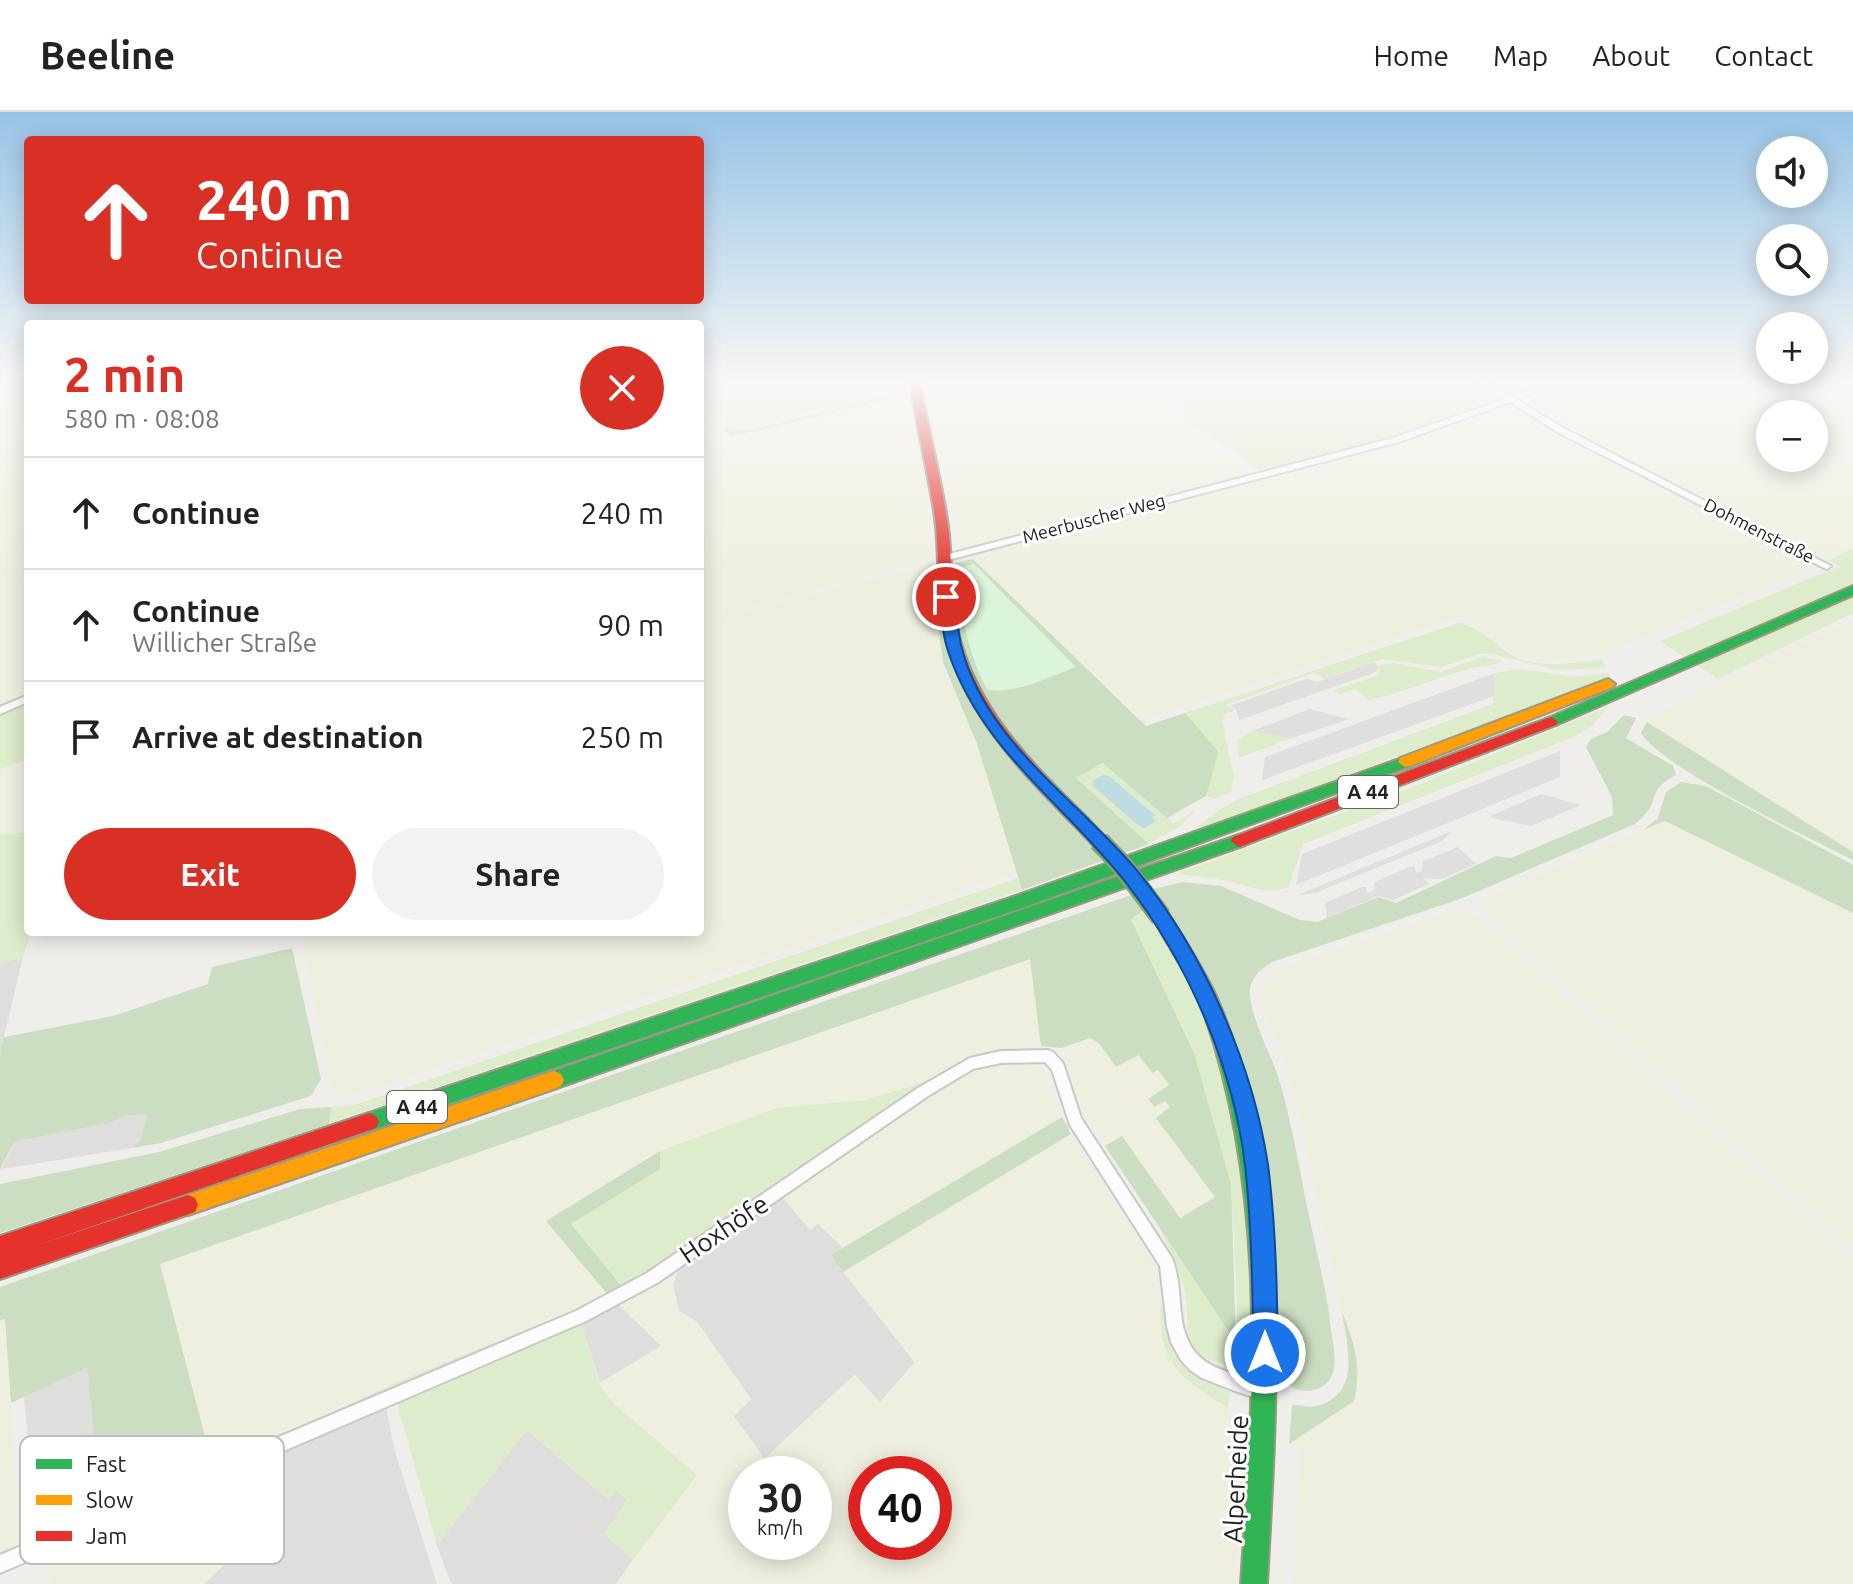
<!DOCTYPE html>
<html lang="en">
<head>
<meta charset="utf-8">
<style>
	body { margin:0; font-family:Ubuntu,sans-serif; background:#f2f2f2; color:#222; height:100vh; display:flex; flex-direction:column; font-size:30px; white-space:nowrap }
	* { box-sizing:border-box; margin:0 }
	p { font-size:26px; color:#767676 }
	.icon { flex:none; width:44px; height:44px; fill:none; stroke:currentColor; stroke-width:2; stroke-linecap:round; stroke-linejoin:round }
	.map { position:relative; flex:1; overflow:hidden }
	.panel { position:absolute; left:24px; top:208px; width:680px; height:616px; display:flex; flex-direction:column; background:#fff; border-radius:8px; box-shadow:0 4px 20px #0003 }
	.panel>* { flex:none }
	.hud { position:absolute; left:24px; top:24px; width:680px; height:168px; border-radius:8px; box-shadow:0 4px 20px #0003; background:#d93025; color:#fff; overflow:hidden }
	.fabs { position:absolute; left:1756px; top:24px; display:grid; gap:16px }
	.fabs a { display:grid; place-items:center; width:72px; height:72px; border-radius:50%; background:#fff; box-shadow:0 4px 20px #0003; font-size:40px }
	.speed { position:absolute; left:728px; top:1344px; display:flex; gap:16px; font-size:40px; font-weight:700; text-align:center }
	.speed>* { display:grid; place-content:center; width:104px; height:104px; border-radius:50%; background:#fff; box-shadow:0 4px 20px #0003; line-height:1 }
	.speed small { font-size:20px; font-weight:400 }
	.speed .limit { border:12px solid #d22; background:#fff; color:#111 }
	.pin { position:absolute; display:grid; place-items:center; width:68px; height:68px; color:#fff; margin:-34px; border:4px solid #fff; border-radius:50%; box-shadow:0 2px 8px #0007 }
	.me { position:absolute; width:88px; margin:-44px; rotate:0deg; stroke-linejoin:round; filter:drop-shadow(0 0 6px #0008) }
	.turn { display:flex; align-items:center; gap:28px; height:168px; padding:0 40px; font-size:36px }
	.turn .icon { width:104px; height:104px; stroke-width:2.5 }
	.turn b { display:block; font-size:56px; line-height:68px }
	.round { display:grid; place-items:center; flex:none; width:84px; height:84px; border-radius:42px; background:#f2f2f2 }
	.head { display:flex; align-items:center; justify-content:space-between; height:136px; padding:0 40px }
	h1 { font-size:48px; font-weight:700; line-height:60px; color:#d93025 }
	.primary-button { display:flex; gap:16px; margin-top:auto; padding:16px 40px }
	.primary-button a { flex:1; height:92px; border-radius:48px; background:#d93025; color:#fff; font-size:32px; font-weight:700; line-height:92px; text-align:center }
	.primary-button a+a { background:#f2f2f2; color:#222 }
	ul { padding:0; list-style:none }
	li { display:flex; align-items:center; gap:24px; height:112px; padding:0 40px; border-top:2px solid #e0e0e0 }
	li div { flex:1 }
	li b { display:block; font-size:30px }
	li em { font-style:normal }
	header { display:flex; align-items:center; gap:48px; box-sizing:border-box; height:112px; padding:0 40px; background:#fff; border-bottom:2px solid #e0e0e0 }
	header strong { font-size:38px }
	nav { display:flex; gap:44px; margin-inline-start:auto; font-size:28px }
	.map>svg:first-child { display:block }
	.residential { fill:#dfdedc }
	.farmland { fill:#efefdf; fill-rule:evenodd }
	.grass { fill:#ddeccb }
	.forest { fill:#cbdec1 }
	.park { fill:#daf5da }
	.parking { fill:#e0dfde }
	.water { fill:#bfdbe3 }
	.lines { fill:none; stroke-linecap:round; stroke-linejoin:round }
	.street-casing { stroke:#c9c8c7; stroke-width:4 }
	.fast-casing { stroke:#999a82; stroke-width:4 }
	.slow-casing { stroke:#999a82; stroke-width:4 }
	.jam-casing { stroke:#999a82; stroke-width:4 }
	.street { fill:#fdfcfc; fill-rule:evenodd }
	.fast { fill:#30b455; fill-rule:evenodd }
	.slow { fill:#ff9f0a; fill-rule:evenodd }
	.jam { fill:#e5322d; fill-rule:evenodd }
	.fast-bridge-far1-casing { stroke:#999a82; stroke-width:18; stroke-linecap:butt }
	.fast-bridge-casing { stroke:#999a82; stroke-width:22; stroke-linecap:butt }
	.fast-bridge-far1 { stroke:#30b455; stroke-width:14 }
	.fast-bridge { stroke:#30b455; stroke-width:18 }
	.route { fill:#1a73e8; stroke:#114b97; stroke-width:2 }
	.labels { text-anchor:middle; stroke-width:6; stroke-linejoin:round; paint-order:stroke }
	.far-street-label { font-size:18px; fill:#222; stroke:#fff }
	.shield { fill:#fff; stroke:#646464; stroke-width:2 }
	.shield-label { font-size:20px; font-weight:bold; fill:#222 }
	.near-street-label { font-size:26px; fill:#222; stroke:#fff }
	.key { fill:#fff; stroke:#bdbdbd; stroke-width:2 }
	.key-label { font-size:22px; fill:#222 }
</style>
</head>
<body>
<header>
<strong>Beeline</strong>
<nav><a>Home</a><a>Map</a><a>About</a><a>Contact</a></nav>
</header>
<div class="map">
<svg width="1853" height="1472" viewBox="0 0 1853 1472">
	<rect width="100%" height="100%" fill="#f0eeeb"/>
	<path class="residential" d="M 23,845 L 4,925 L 0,940 L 0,851 Z
		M 149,1001 L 140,1030 L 132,1036 L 2,1057 L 14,1030 L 110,1011 L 124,1004 Z
		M 783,1086 L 810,1118 L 818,1111 L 843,1136 L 831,1143 L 915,1251 L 880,1290 L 854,1263 L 764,1347 L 733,1304 L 751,1287 L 697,1210 L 679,1199 L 673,1173 L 679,1155 Z
		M 619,1193 L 662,1234 L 600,1271 L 581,1210 Z
		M 87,1256 L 102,1402 L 45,1426 L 36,1415 L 24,1284 Z
		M 386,1295 L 395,1340 L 437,1472 L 204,1472 L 240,1437 L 217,1367 Z
		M 527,1318 L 609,1388 L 616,1378 L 627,1388 L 605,1422 L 633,1448 L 616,1472 L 453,1472 L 450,1469 L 437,1433 Z"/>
	<path class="farmland" d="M 0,268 L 28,268 L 28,583 L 0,596 Z
		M 920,268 L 1146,268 L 1173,292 L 1199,327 L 1249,361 L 962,436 L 948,365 L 934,335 Z
		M 1569,268 L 1853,268 L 1853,436 L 1829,449 L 1564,318 L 1519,288 ZM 1770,302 L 1814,302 L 1814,346 L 1770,346 Z
		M 909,282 L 926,361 L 924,364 L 934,436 L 932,446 L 700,508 L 700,297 L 732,324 Z
		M 1512,290 L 1818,452 L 1598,544 L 1548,548 L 1518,542 L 1464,503 L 1142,608 L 973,447 L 972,441 L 1399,329 Z
		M 919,455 L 926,457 L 932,471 L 943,550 L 977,632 L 1016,760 L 386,973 L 343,984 L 334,983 L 301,820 L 700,820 L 700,511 Z
		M 1853,508 L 1853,740 L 1647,610 L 1655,603 Z
		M 28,648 L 28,720 L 0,723 L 0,657 Z
		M 1664,709 L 1853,801 L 1853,1137 L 1481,795 L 1480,789 Z
		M 1456,798 L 1479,805 L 1853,1148 L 1853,1472 L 1293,1472 L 1300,1338 L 1289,1335 L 1289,1332 L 1354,1289 L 1356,1234 L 1342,1200 L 1300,1005 L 1285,950 L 1264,895 L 1261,882 L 1263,873 L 1279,857 Z
		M 1031,847 L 1041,934 L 968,945 L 927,969 L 866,988 L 777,996 L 648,1044 L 546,1109 L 609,1184 L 395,1271 L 213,1355 L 159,1152 Z
		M 1090,926 L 1098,930 L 1116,955 L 1139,943 L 1152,961 L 1158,958 L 1170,973 L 1149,986 L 1165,989 L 1170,995 L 1156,1006 L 1215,1084 L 1180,1107 L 1123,1025 L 1105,1034 L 1072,985 L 1062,935 Z
		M 1038,951 L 1043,956 L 1062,1005 L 843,1136 L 818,1112 L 810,1118 L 783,1086 L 952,968 L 992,953 Z
		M 1071,1022 L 1153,1146 L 1161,1189 L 1159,1217 L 1190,1272 L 1228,1296 L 1239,1410 L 1235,1472 L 616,1472 L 696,1363 L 614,1292 L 600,1274 L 600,1271 L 661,1234 L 619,1193 L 636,1185 L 679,1155 L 673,1173 L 679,1199 L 697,1210 L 751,1287 L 734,1304 L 765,1347 L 855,1263 L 880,1290 L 915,1250 L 843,1160 ZM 746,1362 L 814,1362 L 814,1430 L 746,1430 ZM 866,1362 L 934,1362 L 934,1430 L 866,1430 Z
		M 5,1207 L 20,1437 L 0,1445 L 0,1208 Z
		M 217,1367 L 240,1437 L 204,1472 L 53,1472 L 39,1444 Z"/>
	<path class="grass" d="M 700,268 L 902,268 L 902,271 L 888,281 L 746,315 L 729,312 L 700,289 Z
		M 1218,268 L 1476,268 L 1503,286 L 1395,324 L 1260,358 L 1195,313 L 1174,284 Z
		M 1853,436 L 1853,501 L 1718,567 L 1660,529 L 1840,454 L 1829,449 Z
		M 1459,511 C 1481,516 1494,532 1513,544 C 1538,558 1575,550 1602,548 L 1606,556 L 1557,558 L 1493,542 L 1479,542 L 1441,555 L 1382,547 L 1324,567 L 1316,560 L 1225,593 L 1235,598 L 1225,602 L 1222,609 L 1234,666 L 1231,680 L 1214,687 L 1206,684 L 1218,642 L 1185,601 Z
		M 1483,545 L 1503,549 C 1492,555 1483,553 1472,556 C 1436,565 1404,581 1368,588 L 1356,577 L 1339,582 L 1334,578 L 1379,563 L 1378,554 L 1393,551 L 1440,560 Z
		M 1520,557 L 1573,565 L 1609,561 L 1610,565 L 1186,723 L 1219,698 L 1241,686 L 1493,592 L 1495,561 Z
		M 28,587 L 28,648 L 0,657 L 0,600 Z
		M 1608,595 L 1591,615 L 1571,626 L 1303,732 L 1289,775 C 1265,783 1251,774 1227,769 C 1210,765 1193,764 1176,762 L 1423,671 Z
		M 1260,618 L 1292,626 L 1239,646 L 1237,628 L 1252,619 Z
		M 1104,651 L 1174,711 L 1195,699 L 1182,713 L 1149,732 L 1075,666 Z
		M 28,720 L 28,820 L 31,820 L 23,845 L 0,851 L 0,723 Z
		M 1018,766 L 1022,778 L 329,1011 L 331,995 L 355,993 Z
		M 1145,797 C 1217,899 1247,1025 1253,1148 C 1255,1180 1252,1214 1251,1246 L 1234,1255 C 1170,1240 1195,1223 1184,1177 C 1180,1157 1168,1137 1161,1118 L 1236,1229 L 1237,1186 L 1231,1072 L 1194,941 L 1131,806 Z
		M 927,969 L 896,989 L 877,1008 L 646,1164 L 623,1176 L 571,1112 L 659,1057 L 660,1039 L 777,996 L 866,988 Z
		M 609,1184 L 224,1351 L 395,1271 Z
		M 1161,1189 C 1176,1249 1174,1252 1230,1280 L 1228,1296 C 1179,1265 1157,1252 1161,1189 Z
		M 581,1210 L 600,1274 L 614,1292 L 697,1363 L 633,1448 L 604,1422 L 627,1388 L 616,1379 L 609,1388 L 527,1318 L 437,1433 L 397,1291 Z"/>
	<path class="forest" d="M 907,268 L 912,268 L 914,278 L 909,282 L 755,320 L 731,324 L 722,316 L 749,318 L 895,282 L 905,278 Z
		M 973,447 L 1146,614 L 1185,601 L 1217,638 L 1218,642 L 1206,684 L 1167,706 L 1103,651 L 1076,666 L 1149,732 L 1022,778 L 977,632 L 943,550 L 932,471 L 926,457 Z
		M 1624,603 L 1636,606 L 1626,626 L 1673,654 L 1676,663 C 1645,678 1662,692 1635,712 L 1460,787 L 1272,850 C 1260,858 1249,867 1250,883 C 1253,913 1273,945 1281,974 C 1293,1017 1300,1061 1309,1104 C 1317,1142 1327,1179 1331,1217 C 1334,1240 1343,1271 1313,1278 C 1254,1291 1272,1149 1270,1116 C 1266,1049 1250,978 1226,916 C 1219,899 1208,884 1199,868 C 1183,838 1166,808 1149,778 L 1182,770 L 1221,774 L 1300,808 L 1317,810 L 1379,785 L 1396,791 L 1496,744 L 1511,746 L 1613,703 L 1612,685 L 1586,635 L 1591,627 L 1607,620 Z
		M 1647,610 L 1853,740 L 1853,748 C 1810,726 1662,656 1641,621 Z
		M 1681,670 L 1706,674 L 1853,753 L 1853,801 L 1665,709 L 1643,718 L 1658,706 L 1666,680 Z
		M 1134,782 L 1145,797 L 1131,807 L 1194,941 L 1231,1072 L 1236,1230 L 1105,1034 L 1122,1024 L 1180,1106 L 1215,1085 L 1156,1006 L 1170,995 L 1165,989 L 1155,995 L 1148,987 L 1169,973 L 1158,958 L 1152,961 L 1139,943 L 1116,955 L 1098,930 L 1090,926 L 1062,936 L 1041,934 L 1030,847 L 160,1152 L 213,1355 L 102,1402 L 87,1256 L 11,1291 L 5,1207 L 0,1208 L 0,1175 Z
		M 292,836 L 321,967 L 311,984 L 161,1031 L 132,1036 L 140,1029 L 148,1002 L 124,1004 L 110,1011 L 14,1030 L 0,1058 L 0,940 L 4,925 L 113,904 L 208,872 L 212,855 Z
		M 331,995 L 329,1012 L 0,1121 L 0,1072 L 159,1040 L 300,997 Z
		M 1062,1005 L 1071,1022 L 843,1160 L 831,1143 Z
		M 660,1039 L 660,1057 L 571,1112 L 623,1176 L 609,1184 L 546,1109 Z
		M 1342,1200 C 1355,1231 1362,1255 1354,1289 L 1289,1332 L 1292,1293 C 1299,1293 1310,1296 1317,1294 C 1362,1282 1347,1233 1342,1200 Z"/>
	<path class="park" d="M 974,452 L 1076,555 C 1051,564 1013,584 987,577 C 965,535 962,502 957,456 Z"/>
	<path class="parking" d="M 1374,550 L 1378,554 L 1376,560 L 1239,608 L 1236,597 L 1230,594 L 1306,567 L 1317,570 Z
		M 1495,561 L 1494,584 L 1262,668 L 1265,645 Z
		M 1310,597 L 1349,607 L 1292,626 L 1252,619 Z
		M 1560,639 L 1560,665 L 1296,773 L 1302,742 Z
		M 1541,682 L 1581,693 L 1531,714 L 1488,705 Z
		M 1452,719 L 1442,729 L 1315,781 L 1298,783 Z
		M 1458,735 L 1476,752 L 1441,767 L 1423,766 L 1429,772 L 1393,788 L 1379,784 L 1327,806 L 1325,791 L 1362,775 L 1366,775 L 1367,781 L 1373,779 L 1375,770 L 1411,754 L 1415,755 L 1416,761 L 1422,759 L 1423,749 Z"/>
	<path class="water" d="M 1103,663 L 1109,664 L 1155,703 L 1152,705 L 1156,709 L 1145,716 L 1138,713 L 1092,673 L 1095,671 L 1092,669 Z"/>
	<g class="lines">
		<defs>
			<path id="street" d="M 1477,268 L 1485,268 L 1511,284 L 1558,268 L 1567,268 L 1516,287 L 1565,317 L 1831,454 L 1827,457 L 1824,456 L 1559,321 L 1510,290 L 1399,330 L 948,448 L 942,448 L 941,446 L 942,444 L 1393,326 L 1505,287 Z
				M 28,583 L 28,590 L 0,602 L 0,595 Z
				M 1048,938 L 1053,940 L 1063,951 L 1081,1006 L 1172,1146 C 1179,1163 1179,1183 1181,1201 C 1187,1260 1226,1256 1270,1274 L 1272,1280 L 1270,1286 L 1264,1288 L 1235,1279 L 1202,1266 L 1190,1258 L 1181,1248 L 1171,1230 L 1167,1214 L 1160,1154 L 1070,1013 L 1052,958 L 1045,950 L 1001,951 L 973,957 L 928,984 L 657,1171 L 586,1209 L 0,1461 L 0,1443 L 576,1199 L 647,1161 L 918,976 L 970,946 L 1001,939 Z"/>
			<path id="fast" d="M 1853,474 L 1853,483 L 1556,613 L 1546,613 L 1544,610 L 1546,607 Z
				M 1405,645 L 1410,646 L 1412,650 L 1410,654 L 1019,797 L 369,1019 L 362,1016 L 359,1010 L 362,1004 L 369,1001 L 1007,787 Z
				M 1239,723 L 1245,725 L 1247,729 L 1245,733 L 554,977 L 547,974 L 544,968 L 547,962 L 554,959 Z
				M 1161,798 L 1167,800 C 1184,827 1202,854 1216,884 C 1294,1062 1277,1283 1267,1472 L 1241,1472 C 1254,1278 1269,1082 1202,895 C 1190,863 1168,836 1153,805 L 1155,800 Z"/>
			<path id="slow" d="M 1608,567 L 1615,572 L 1613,575 L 1410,654 L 1405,655 L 1398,650 L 1400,646 Z
				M 554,959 L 561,962 L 564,968 L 561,974 L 554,977 L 188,1103 L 181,1100 L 178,1093 L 181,1086 L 188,1083 Z"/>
			<path id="jam" d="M 910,268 L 920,268 C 927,315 940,360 947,407 C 953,443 949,481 957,516 C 974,595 1031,651 1087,706 L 1089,710 L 1087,714 L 1075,714 C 1019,657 959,596 943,515 C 936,479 940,442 935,406 C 928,359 916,314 910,268 Z
				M 1551,605 L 1558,610 L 1556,613 L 1245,733 L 1239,735 L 1231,729 L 1233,725 Z
				M 369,1001 L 376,1004 L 379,1010 L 376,1016 L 32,1135 L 188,1083 L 195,1086 L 198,1093 L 195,1100 L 0,1167 L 0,1124 Z"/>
		</defs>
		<use href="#street" class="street-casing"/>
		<use href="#fast" class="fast-casing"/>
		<use href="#slow" class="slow-casing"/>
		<use href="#jam" class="jam-casing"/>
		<use href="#street" class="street"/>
		<use href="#fast" class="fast"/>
		<use href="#slow" class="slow"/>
		<use href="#jam" class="jam"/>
		<defs>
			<path id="fast-bridge-far1" d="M 1081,710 L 1101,731"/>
			<path id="fast-bridge" d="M 1099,729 L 1121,752 L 1161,805"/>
		</defs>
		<use href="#fast-bridge-far1" class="fast-bridge-far1-casing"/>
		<use href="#fast-bridge" class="fast-bridge-casing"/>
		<use href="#fast-bridge-far1" class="fast-bridge-far1"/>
		<use href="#fast-bridge" class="fast-bridge"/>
	</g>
	<linearGradient id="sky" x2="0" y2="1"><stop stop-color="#97c4e6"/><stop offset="0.57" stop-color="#f8f7f6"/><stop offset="1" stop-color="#f8f7f6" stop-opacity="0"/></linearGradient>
	<rect width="1853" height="474" fill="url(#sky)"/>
	<path class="route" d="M 946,481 L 954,485 C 956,501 958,518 961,533 C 984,630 1080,689 1139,761 C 1203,840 1253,952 1268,1053 C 1276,1115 1277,1178 1278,1241 L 1274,1250 L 1265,1253 L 1256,1250 L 1253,1241 C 1253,1178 1252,1116 1245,1053 C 1233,954 1188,851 1127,772 C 1065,692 982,640 948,539 C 942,522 942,503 939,485 Z"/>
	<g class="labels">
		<g class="far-street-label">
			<text transform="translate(1094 407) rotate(-15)" y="6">Meerbuscher Weg</text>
			<text transform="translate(1759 419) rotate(27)" y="6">Dohmenstraße</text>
		</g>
		<g class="shield">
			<rect x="1338" y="664" width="60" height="32" rx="6"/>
			<rect x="387" y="979" width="60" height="32" rx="6"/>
		</g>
		<g class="shield-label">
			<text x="1368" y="687">A 44</text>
			<text x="417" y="1002">A 44</text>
		</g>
		<g class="near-street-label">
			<text transform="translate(724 1117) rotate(-34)" y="9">Hoxhöfe</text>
			<text transform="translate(1236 1367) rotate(-87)" y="9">Alperheide</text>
		</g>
	</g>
	<rect x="20" y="1324" width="264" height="128" rx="12" class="key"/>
	<rect x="36" y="1347" width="36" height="10" fill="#30b455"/>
	<rect x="36" y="1383" width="36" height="10" fill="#ff9f0a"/>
	<rect x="36" y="1419" width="36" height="10" fill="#e5322d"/>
	<g class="key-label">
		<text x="86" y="1360">Fast</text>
		<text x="86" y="1396">Slow</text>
		<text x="86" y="1432">Jam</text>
	</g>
</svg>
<div class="fabs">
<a><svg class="icon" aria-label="sound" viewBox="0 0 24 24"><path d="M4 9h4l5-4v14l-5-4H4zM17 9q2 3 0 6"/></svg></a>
<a><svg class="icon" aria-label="search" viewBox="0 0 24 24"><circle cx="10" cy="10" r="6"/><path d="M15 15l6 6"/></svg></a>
<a>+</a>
<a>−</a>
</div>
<div class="speed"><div>30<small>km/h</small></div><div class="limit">40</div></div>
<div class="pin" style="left:946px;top:485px;background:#d93025"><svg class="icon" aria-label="arrive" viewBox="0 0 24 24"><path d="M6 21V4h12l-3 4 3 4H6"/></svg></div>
<svg class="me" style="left:1265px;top:1241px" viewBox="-20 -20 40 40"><circle r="17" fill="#1a73e8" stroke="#fff" stroke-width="3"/><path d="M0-11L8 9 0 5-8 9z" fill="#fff"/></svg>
<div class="hud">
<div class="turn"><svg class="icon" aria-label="ahead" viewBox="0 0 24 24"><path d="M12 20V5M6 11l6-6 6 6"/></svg><div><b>240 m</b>Continue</div></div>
</div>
<section class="panel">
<div class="head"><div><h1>2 min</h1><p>580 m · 08:08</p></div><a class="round" style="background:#d93025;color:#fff"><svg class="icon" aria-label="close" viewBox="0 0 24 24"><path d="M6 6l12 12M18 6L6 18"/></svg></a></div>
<ul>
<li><svg class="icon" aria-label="ahead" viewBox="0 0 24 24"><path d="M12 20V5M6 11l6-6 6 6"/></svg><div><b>Continue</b></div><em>240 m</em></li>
<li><svg class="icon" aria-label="ahead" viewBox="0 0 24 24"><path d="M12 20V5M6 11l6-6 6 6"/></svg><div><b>Continue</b><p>Willicher Straße</p></div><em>90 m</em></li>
<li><svg class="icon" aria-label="arrive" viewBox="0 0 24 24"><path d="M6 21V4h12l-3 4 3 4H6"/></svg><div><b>Arrive at destination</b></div><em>250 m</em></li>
</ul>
<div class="primary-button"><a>Exit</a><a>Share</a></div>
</section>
</div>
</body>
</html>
